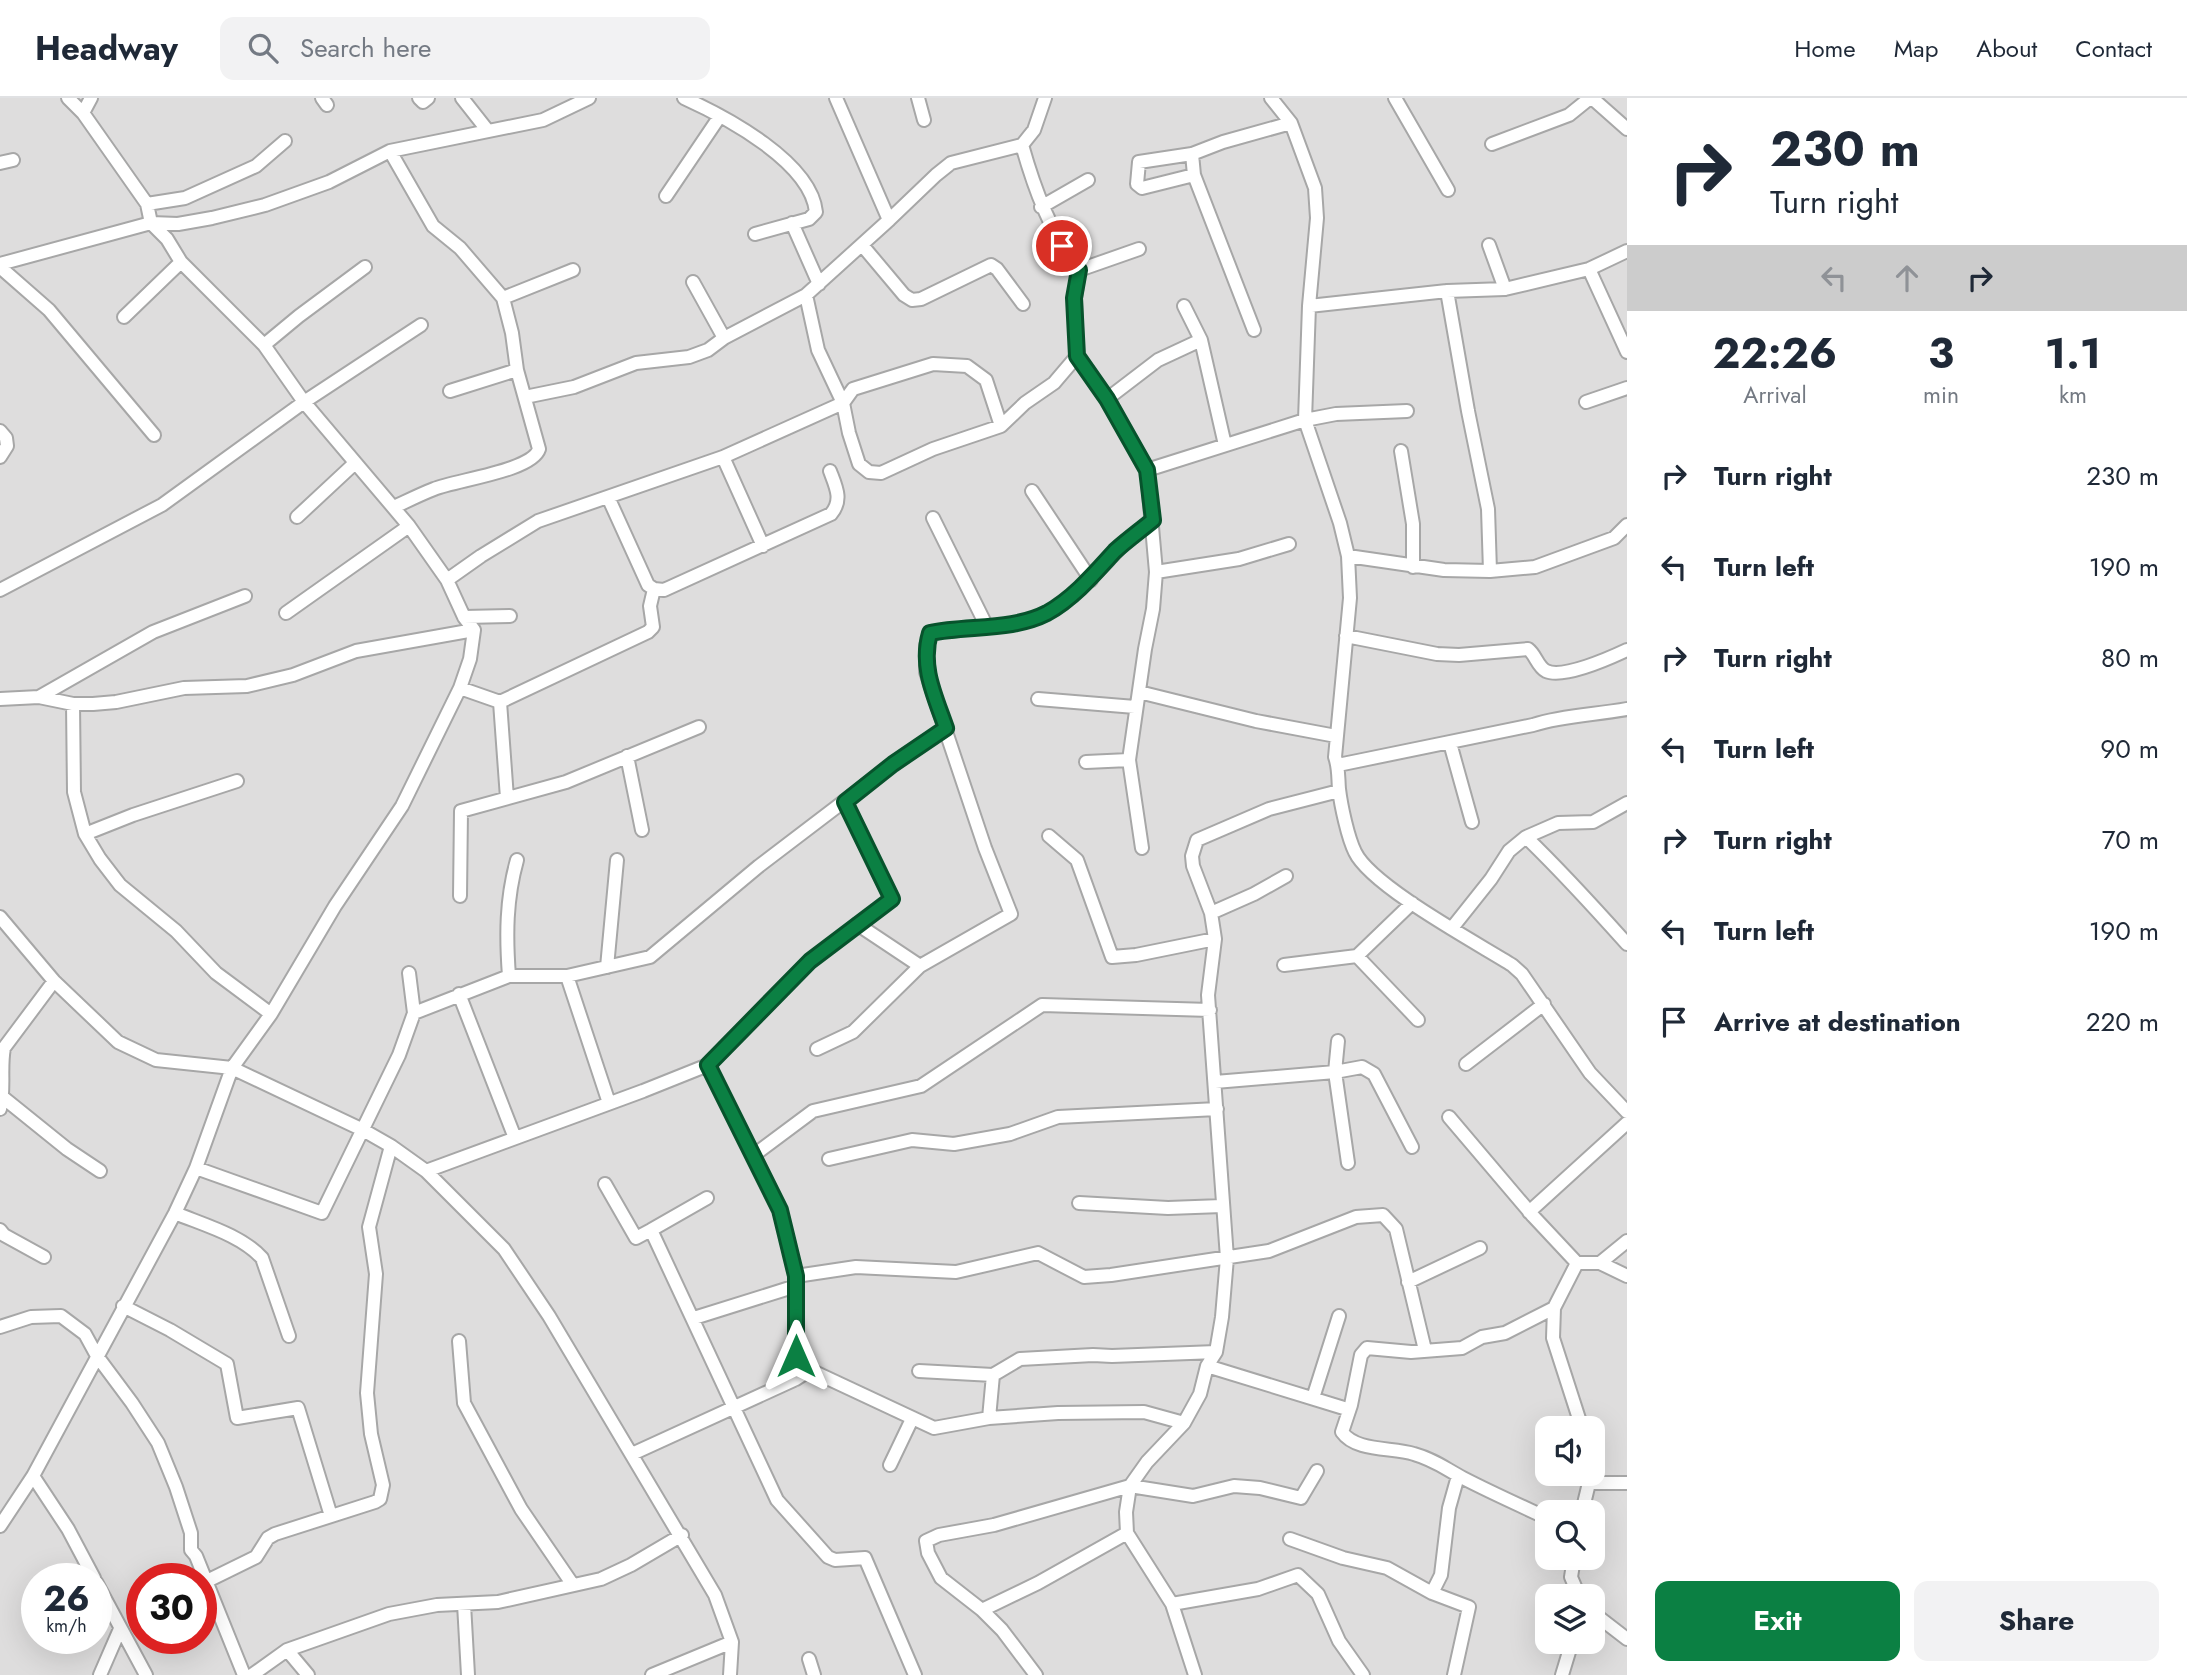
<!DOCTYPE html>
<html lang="en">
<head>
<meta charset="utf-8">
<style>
	body { margin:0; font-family:Jost,sans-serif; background:#f2f2f3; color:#1f2937; height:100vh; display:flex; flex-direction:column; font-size:26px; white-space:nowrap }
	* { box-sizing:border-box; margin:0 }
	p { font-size:23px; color:#747a83 }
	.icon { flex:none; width:38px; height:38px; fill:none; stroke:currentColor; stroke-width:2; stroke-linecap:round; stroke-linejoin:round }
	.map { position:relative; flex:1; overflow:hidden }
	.side { display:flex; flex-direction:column; background:#fff; width:560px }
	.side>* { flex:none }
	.top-card { background:#fff; color:#1f2937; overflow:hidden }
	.tools { position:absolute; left:1535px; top:1318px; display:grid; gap:14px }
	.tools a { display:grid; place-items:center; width:70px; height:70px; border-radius:14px; background:#fff; box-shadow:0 7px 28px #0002; font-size:35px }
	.speed { position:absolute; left:21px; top:1465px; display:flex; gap:14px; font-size:35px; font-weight:700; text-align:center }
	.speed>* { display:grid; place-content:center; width:91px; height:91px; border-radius:50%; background:#fff; box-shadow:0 7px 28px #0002; line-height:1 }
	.speed small { font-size:18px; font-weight:400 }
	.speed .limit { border:10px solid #d22; background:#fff; color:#111 }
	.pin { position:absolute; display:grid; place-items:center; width:60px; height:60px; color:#fff; margin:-30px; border:4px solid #fff; border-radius:50%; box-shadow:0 2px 7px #0007 }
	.me { position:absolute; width:77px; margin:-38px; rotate:0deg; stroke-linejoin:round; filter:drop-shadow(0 0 5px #0008) }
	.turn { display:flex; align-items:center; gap:24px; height:147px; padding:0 28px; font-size:32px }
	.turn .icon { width:91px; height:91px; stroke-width:2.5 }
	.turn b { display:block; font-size:49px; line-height:60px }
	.lanes { display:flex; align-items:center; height:66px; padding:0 28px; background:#0003; justify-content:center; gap:35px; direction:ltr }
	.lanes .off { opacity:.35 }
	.eta { display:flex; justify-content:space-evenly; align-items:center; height:119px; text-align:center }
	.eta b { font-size:42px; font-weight:700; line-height:49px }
	.button { display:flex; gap:14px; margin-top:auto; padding:14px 28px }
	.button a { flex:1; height:80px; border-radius:14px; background:#0b8043; color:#fff; font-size:28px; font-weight:700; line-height:80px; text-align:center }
	.button a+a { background:#f2f2f3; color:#1f2937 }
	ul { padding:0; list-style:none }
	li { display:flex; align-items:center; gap:21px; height:91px; padding:0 28px }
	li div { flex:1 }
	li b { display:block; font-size:26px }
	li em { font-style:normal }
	header { display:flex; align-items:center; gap:42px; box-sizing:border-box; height:98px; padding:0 35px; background:#fff; border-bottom:2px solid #e0e1e3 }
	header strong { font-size:33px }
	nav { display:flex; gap:38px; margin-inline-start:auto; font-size:24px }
	.search { width:490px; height:63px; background:#f2f2f3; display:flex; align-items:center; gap:18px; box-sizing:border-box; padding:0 24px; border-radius:14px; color:#747a83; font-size:26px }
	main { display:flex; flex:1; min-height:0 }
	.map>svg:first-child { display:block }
	.residential { fill:#dedddd; fill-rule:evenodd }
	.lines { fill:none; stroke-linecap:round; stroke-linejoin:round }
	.minor-casing { stroke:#a7a7a7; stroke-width:16 }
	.minor { stroke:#fff; stroke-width:12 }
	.route-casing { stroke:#07532c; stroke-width:18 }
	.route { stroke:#0b8043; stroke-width:12 }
</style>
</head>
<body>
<header>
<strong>Headway</strong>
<div class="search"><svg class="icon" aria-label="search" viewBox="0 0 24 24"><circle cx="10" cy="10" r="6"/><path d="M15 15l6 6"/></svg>Search here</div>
<nav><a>Home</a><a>Map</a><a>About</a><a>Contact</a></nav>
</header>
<main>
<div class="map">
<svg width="1627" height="1577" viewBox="0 0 1627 1577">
	<rect width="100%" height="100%" fill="#f0eee7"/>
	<path class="residential" d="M 0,0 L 1627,0 L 1627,1577 L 0,1577 ZM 1547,1330 L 1592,1330 L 1592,1376 L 1547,1376 ZM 1547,1414 L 1592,1414 L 1592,1460 L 1547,1460 ZM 37,1480 L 96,1480 L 96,1540 L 37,1540 ZM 142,1480 L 201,1480 L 201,1540 L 142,1540 ZM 1547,1498 L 1592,1498 L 1592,1544 L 1547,1544 Z"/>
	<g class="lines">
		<defs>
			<path id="minor" d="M 322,0 L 327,7
				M 419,0 L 423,4 L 428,0
				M 462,0 L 488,33
				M 684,0 C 726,19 811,64 816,114 L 809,121 L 755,136
				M 836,0 L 889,122
				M 918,0 L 924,22
				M 1271,0 L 1291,25 L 1315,90 L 1317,120 L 1309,208 L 1305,322 L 1340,425 L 1348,458 L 1350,500 L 1335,659 C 1339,670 1338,680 1339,691 C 1341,708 1348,740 1355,754 C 1371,788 1477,845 1512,867 L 1522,876 L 1590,975 L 1627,1014
				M 1395,0 L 1448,92
				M 1592,0 L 1627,31
				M 83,15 L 91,0
				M 1492,46 L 1569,17 L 1590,0
				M 390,53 L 433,128 L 460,150 L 503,200 L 512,235 L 517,272 L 539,351 C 532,373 456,382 434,391 C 421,396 407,403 394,409
				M 1192,56 L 1194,77 L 1254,232
				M 0,65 L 13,62
				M 1194,77 L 1142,90 L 1137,86 L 1139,64 L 1192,56 L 1223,44 L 1291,25
				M 666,98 L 720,18
				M 147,106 L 185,100 L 256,68 L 285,43
				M 1041,109 L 1088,82
				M 792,125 L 819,186
				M 862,147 L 904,197 L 912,202 L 921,201 L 991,167 L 997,171 L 1023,206
				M 1489,147 L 1505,191
				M 0,166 L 151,125 L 178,126 L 212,120 L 265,107 L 329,84 L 390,53 L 543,22 L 589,0
				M 0,169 L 49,212 L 154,337
				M 1589,171 L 1627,254
				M 1079,172 L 1139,151
				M 693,184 L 724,240
				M 1447,193 L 1468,313 L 1488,411 L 1490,473
				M 806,197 L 818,252 L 843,305 L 849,335 L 859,366 L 869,374 L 881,375 L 933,351 L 1001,328 L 1025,305 L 1054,285 L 1077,258 L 1075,200 L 1079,172 C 1050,133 1035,93 1022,47 L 1034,32 L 1045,0
				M 503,200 L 573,172
				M 1184,208 L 1201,242 L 1225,347
				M 1309,208 L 1447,193 L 1505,191 L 1589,171 L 1627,153
				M 124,219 L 181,164
				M 264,247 L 299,218 L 365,169
				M 1077,258 L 1107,301 L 1147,372 L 1156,474 L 1153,511 L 1145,551 L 1129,662 L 1142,750
				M 450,293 L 517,272
				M 525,299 L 574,289 L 636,265 L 689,259 L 708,252 L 724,240 L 806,197 L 889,122 L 936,77 L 951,65 L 1022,47
				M 1107,301 L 1158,262 L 1201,242
				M 1586,304 L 1627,290
				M 0,333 L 6,340 L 7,348 L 0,359
				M 1401,353 L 1413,426 L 1413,469
				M 723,359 L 763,448
				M 1147,372 L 1305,322 L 1336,316 L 1407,313
				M 1032,393 L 1091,482
				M 608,399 L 648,487 L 654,491 L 664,492 L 831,416 C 843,402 836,389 830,373
				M 297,419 L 355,365
				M 933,420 L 987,529
				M 1348,458 L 1444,472 L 1490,473 L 1535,469 L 1614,440 L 1627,427
				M 1156,474 L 1239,461 L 1289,446
				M 447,482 L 481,458 L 538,423 L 723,359 L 843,305 L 853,291 L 933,266 L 967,268 L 986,282 L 1001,328
				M 0,492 L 162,407 L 304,304 L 421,227
				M 286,515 L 409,428
				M 464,519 L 510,518
				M 1346,538 L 1437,556 L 1459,557 L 1528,551 C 1536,557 1537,568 1546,573 C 1563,581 1610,560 1627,552
				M 460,590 L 500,604 L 507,700
				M 1139,594 L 1256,623 L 1336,638
				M 39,599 L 153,534 L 245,498
				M 0,601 L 39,599 L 73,606 L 93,606 L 116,604 L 184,590 L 247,588 L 293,577 L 356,553 L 474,532
				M 1038,601 L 1135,609
				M 500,604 L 648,534 L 653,529 L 650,508 L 654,491
				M 73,606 L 74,694 L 85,736 L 100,761 L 120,787 L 176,833 L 216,875 L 271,916
				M 1450,645 L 1472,724
				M 627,658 L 642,732
				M 1086,664 L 1129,662
				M 1338,667 L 1533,627 C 1564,617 1595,617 1627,611
				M 85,736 L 133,717 L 237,683
				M 1049,738 L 1077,762 L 1112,859 L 1136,857 L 1215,841
				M 1526,739 C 1561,773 1594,809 1627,846
				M 460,798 L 461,713 L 566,684 L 699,629
				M 1211,815 L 1254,796 L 1286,778
				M 0,819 L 54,883 L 118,944 L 156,962 L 232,970 L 363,1032 L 391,1048 L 426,1073 L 504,1151 L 549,1218 L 715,1497 L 732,1544 L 730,1577
				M 857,826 L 920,868
				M 1452,830 L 1491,781 L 1509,753 L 1526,739 L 1558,725 L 1593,724 L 1627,705
				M 1357,858 L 1418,922
				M 1284,867 L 1357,858 L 1412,805
				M 607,869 L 617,762
				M 509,878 C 506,838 506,801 517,762
				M 567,878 L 609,1005
				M 459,896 L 515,1040
				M 414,915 L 509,878 L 567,878 L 650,859 L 759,768 L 893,666 L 946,630
				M 1338,943 L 1335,974 L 1348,1065
				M 817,951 L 853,934 L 920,868 L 1011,816 L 985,750 L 926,574 L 926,548 L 930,535 C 967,527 1012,533 1047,515 C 1074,500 1095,476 1116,454 C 1127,442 1141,432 1153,422
				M 1466,966 L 1544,906
				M 708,967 L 780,1112 L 796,1178 L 796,1281
				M 1215,984 L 1335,974 L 1362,969 L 1374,976 L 1412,1049
				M 0,997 L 67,1051 L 100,1073
				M 0,1011 C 5,991 0,970 4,950 L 54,883
				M 1449,1019 L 1533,1118 L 1577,1165
				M 754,1057 L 813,1013 L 921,988 L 1042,907 L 1210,912
				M 829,1061 L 912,1042 L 954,1046 L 1010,1036 L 1058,1019 L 1217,1011
				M 196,1070 L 322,1115 L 399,957 L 414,915 L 409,875
				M 426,1073 L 643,993 L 708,967 L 810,863 L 892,801 L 845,704
				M 605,1086 L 636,1140 L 651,1132 L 777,1402 L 828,1459 L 835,1462 L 865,1460 L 915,1577
				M 1079,1105 L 1168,1110 L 1222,1108
				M 1529,1114 L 1627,1025
				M 175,1115 C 204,1127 241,1137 262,1160 L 289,1238
				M 0,1132 L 4,1137 L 44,1159
				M 651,1132 L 707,1100
				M 1600,1165 L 1627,1143
				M 796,1178 L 856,1169 L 956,1174 L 1038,1155 L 1084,1179 L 1111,1177 L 1269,1153 L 1356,1119 L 1383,1117 L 1396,1131 L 1425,1252
				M 1408,1184 L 1480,1150
				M 123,1208 L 170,1232 L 227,1266 L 237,1320 L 298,1310 L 331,1418
				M 694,1220 L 796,1188
				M 0,1229 L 31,1219 L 61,1218 L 85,1236 L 97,1258 L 132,1305 L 158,1345 L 176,1389 L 191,1435 L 191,1452 L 196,1458 L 244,1577
				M 459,1243 L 464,1305 L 521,1411 L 573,1487
				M 1207,1268 L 1347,1311 L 1351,1307 L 1361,1257 L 1367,1250 L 1411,1254 L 1462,1250 L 1482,1239 L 1505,1235 L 1554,1210
				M 919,1273 L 993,1277
				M 1313,1300 L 1339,1218
				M 1351,1307 L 1342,1334 C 1356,1354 1392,1349 1414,1356 C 1435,1362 1444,1370 1463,1380 C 1490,1394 1519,1407 1547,1420
				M 989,1320 L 993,1277 L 1020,1261 L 1093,1257 L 1112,1258 L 1216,1254
				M 1582,1330 L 1553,1240 L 1554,1210 L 1577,1165 L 1600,1165 L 1627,1178
				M 632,1356 L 796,1281 L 810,1272 L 934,1330 L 989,1320 L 1058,1315 L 1144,1314 L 1184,1325
				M 890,1367 L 912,1321
				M 33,1378 L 68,1431 L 94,1480
				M 1589,1385 L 1627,1385
				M 1582,1414 L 1589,1385 L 1588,1376
				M 0,1428 L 33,1378 L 175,1115 L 196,1070 L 232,970 L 271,916 L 335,808 L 402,708 L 460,590 L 470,561 L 474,532 L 464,519 L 447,482 L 409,428 L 304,304 L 264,247 L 181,164 L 167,141 L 151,125 L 147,106 L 83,15 L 68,0
				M 1290,1441 L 1343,1460 L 1387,1470 L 1432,1495 L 1469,1509 L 1454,1577
				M 1574,1460 L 1571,1479 L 1579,1498
				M 96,1484 L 146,1577
				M 201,1486 L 256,1459 L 268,1440 L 275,1436 L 375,1404 L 380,1401 L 383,1387 L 371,1336 L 367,1295 L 376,1176 L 369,1129 L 391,1048
				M 1432,1495 L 1441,1477 L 1449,1410 L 1458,1378
				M 464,1506 L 468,1577
				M 1172,1506 L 1258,1491 L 1298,1477 L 1318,1496 L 1339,1543 L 1363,1577
				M 982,1512 L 1038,1485 L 1127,1435
				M 1592,1514 L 1627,1541
				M 287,1552 L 308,1577
				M 809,1561 L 814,1577
				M 100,1577 L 120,1531
				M 252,1577 L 287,1552 L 389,1516 L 437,1507 L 498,1504 L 601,1481 L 631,1467 L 682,1437
				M 652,1577 L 732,1544
				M 1036,1577 L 1002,1532 L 982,1512 L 941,1480 L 928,1455 L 926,1443 L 939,1437 L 994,1427 L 1130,1388 L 1193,1398 L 1234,1388 L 1260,1390 L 1301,1400 L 1317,1373
				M 1195,1577 L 1172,1506 L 1127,1435 L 1126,1414 L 1130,1388 L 1147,1364 L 1184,1325 L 1200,1296 L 1207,1268 L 1216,1254 L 1222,1219 L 1227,1160 L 1208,897 L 1215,841 L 1211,815 L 1193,768 L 1192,758 L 1197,742 L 1269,711 L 1339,693
				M 1562,1577 L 1572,1544"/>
		</defs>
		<use href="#minor" class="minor-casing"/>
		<use href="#minor" class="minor"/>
	</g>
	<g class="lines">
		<defs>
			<path id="route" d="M 796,1258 L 796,1178 L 780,1112 L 708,967 L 810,863 L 892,801 L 845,704 L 893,666 L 946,630 C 935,598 920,569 930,535 C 968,527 1012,533 1047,515 C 1074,500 1095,475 1115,453 C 1127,442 1141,432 1153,422 L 1147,372 L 1107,301 L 1077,258 L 1074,200 L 1079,172 L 1062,148"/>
		</defs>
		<use href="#route" class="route-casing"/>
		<use href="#route" class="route"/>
	</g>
</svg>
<div class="tools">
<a><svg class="icon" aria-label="sound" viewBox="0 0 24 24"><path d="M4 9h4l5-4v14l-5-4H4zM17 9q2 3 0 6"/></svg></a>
<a><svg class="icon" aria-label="search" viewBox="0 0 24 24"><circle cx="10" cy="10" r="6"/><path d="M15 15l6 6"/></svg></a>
<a><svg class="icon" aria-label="layers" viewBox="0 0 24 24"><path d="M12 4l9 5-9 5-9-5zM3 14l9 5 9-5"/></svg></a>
</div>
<div class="speed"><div>26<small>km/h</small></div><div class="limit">30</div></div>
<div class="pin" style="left:1062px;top:148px;background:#d93025"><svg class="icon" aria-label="arrive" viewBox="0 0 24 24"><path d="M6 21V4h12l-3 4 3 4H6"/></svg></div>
<svg class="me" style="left:796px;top:1258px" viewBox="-20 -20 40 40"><path d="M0-17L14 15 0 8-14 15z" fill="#0b8043" stroke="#fff" stroke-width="4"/></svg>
</div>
<section class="side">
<div class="top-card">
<div class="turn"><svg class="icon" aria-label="right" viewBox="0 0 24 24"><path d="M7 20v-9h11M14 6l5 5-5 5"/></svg><div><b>230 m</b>Turn right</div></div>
<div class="lanes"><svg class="icon off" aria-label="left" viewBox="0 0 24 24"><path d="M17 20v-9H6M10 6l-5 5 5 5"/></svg><svg class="icon off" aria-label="ahead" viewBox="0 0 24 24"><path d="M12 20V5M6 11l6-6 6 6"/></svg><svg class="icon" aria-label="right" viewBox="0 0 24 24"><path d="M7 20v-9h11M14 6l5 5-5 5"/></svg></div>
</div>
<div class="eta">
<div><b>22:26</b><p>Arrival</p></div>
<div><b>3</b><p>min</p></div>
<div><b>1.1</b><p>km</p></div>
</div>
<ul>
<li><svg class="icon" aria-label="right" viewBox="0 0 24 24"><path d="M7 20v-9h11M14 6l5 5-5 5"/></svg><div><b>Turn right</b></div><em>230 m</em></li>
<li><svg class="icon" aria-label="left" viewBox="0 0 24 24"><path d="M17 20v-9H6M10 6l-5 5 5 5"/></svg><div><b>Turn left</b></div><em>190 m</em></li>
<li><svg class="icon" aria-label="right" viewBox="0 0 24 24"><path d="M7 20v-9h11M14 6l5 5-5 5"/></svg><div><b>Turn right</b></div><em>80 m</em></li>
<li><svg class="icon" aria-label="left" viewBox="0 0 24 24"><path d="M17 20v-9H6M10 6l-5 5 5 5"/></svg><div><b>Turn left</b></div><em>90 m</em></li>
<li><svg class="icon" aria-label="right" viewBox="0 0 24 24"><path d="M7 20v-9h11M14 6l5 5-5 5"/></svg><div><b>Turn right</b></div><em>70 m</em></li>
<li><svg class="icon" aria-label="left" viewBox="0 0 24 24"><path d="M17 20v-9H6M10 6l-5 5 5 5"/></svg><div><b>Turn left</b></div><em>190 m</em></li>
<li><svg class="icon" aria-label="arrive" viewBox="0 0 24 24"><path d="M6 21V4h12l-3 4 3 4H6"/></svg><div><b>Arrive at destination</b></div><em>220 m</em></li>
</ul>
<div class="button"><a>Exit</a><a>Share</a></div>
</section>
</main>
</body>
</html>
